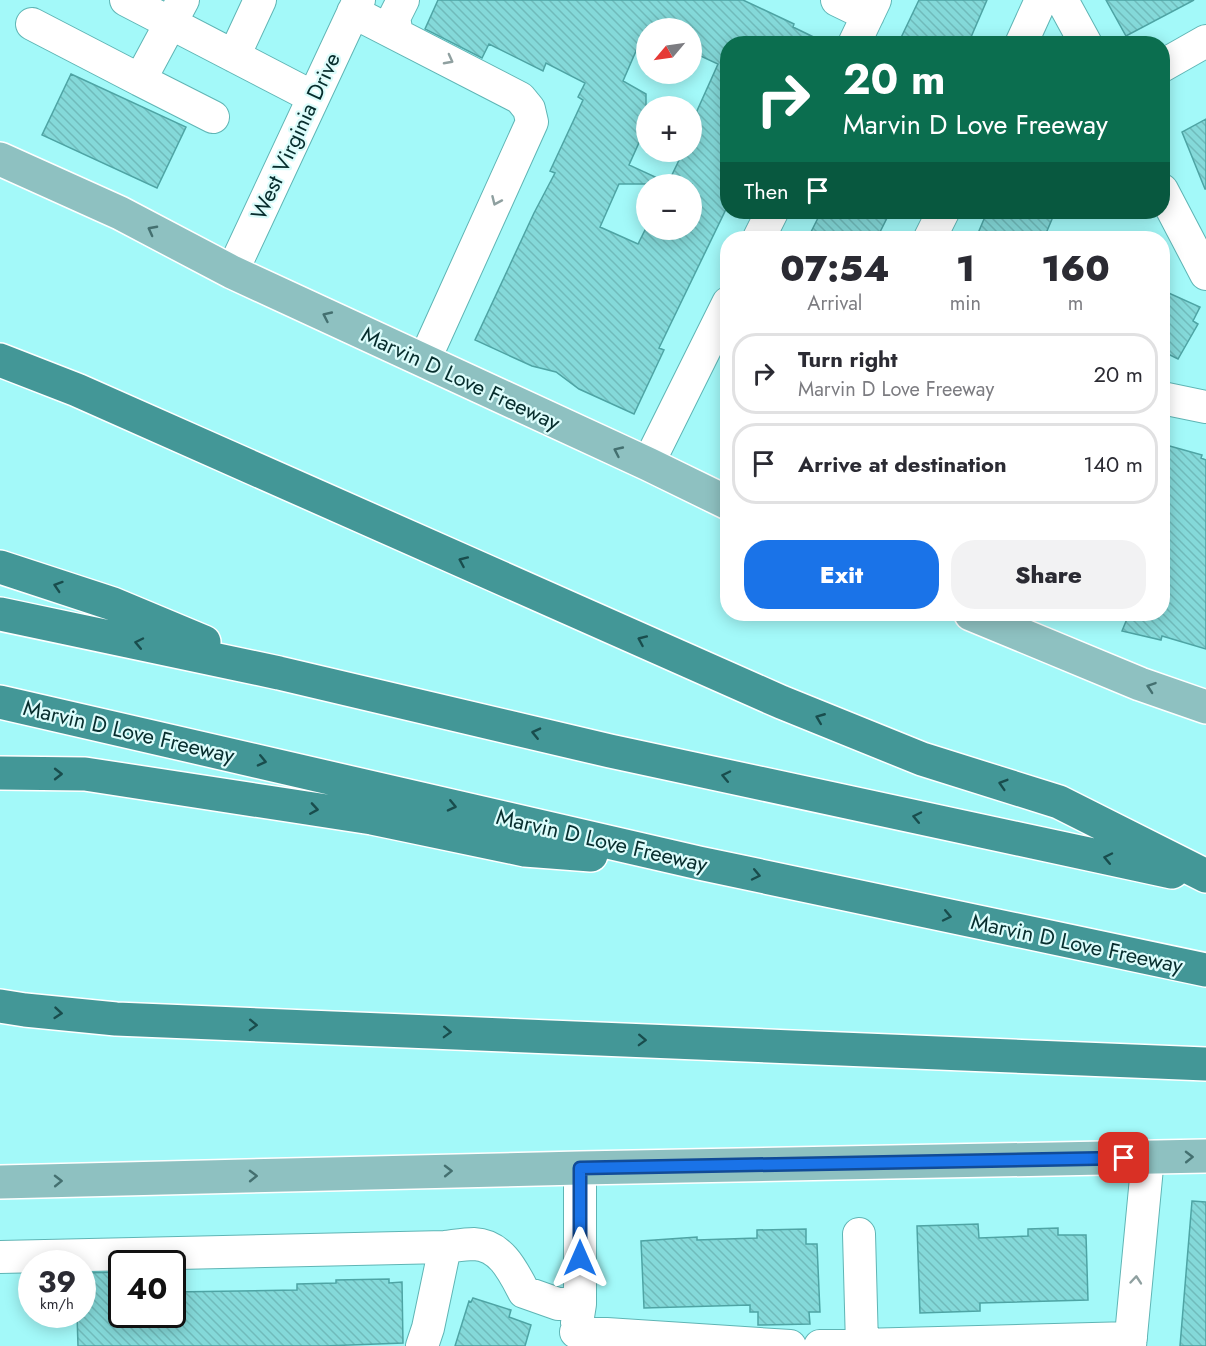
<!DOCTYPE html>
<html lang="en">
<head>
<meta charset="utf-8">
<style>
	body { margin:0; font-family:Jost,sans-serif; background:#f2f2f3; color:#2b2b33; height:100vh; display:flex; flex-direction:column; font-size:22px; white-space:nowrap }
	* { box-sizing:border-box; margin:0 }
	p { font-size:20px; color:#7c7c81 }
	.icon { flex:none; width:33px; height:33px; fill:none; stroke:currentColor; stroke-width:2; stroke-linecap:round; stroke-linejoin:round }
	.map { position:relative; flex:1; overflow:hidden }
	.drawer { position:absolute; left:720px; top:231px; width:450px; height:390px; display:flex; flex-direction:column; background:#fff; border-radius:24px; box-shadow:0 3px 15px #0003 }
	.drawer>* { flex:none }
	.banner { position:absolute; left:720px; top:36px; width:450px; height:183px; border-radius:24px; box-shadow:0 3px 15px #0003; background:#0b6e4f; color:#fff; overflow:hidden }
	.needle { width:39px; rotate:241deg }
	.buttons { position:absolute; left:636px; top:18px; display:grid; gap:12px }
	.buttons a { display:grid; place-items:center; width:66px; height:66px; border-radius:50%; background:#fff; box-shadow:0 3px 15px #0003; font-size:30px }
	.speed { position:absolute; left:18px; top:1250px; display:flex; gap:12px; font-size:30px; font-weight:700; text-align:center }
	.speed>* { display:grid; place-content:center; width:78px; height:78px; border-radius:50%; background:#fff; box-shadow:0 3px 15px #0003; line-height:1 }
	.speed small { font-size:15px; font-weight:400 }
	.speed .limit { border:3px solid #111; border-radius:9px; background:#fff; color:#111 }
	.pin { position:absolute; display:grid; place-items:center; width:51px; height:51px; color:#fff; margin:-26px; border-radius:12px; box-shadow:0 3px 9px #0006 }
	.me { position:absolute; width:66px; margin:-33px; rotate:0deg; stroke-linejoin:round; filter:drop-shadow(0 0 4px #0008) }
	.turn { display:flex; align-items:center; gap:21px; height:126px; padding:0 24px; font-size:27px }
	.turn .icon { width:78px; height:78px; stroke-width:2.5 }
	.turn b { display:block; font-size:42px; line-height:51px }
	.then { display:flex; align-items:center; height:57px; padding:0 24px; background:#0003; gap:12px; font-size:22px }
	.eta { display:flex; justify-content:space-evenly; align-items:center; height:102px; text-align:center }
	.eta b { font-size:36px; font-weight:800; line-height:42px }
	.button { display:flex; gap:12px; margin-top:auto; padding:12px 24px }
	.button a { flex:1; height:69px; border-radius:24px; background:#1a73e8; color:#fff; font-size:24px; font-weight:800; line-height:69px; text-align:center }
	.button a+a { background:#f2f2f3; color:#2b2b33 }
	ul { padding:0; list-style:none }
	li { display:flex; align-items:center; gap:18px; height:81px; margin:0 12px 9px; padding:0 12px; border:3px solid #e1e1e2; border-radius:24px }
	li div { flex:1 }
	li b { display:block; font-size:22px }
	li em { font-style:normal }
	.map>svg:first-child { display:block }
	.building { fill:url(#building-back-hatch); stroke:#4ea4a4; stroke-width:1.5; fill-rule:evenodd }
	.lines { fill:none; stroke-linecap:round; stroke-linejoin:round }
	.minor-casing { stroke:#5fb5b5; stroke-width:34 }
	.major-casing { stroke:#fff; stroke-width:36 }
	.highway-casing { stroke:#fff; stroke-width:36 }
	.minor { stroke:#fff; stroke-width:32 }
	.major { stroke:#8ec1c1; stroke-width:33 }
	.highway { stroke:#439797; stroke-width:33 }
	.oneway { stroke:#8fa0a0 }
	.oneway2 { stroke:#447070 }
	.oneway3 { stroke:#194d4d }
	.route-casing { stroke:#114b97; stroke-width:15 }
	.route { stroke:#1a73e8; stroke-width:10 }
	.labels { text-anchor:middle; stroke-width:4.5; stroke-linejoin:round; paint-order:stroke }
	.street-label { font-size:22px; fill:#072d2d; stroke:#dcfcfb }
</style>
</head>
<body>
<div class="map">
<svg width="1206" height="1346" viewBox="0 0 1206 1346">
	<defs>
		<pattern id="building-back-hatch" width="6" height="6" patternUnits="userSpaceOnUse" patternTransform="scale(1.5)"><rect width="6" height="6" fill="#84d9d9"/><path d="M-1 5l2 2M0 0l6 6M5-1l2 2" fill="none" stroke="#70bbbb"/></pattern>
	</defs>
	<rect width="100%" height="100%" fill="#a3f9f9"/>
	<path class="building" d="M 438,0 L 743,0 L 794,24 L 793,27 L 828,44 L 728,44 L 728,205 L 659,348 L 664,350 L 634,414 L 579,389 L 556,372 L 532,366 L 475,340 L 534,213 L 555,173 L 550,171 L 583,100 L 578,97 L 585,83 L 546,63 L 543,71 L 489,44 L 482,58 L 425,29 ZM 646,28 L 692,28 L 692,52 L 718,64 L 692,122 L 692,152 L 683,152 L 668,183 L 629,165 L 646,127 L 646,94 L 623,81 ZM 619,184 L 692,184 L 692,230 L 645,230 L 638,244 L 600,227 Z
		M 919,0 L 987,0 L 968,44 L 898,44 Z
		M 1106,0 L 1194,0 L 1126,36 Z
		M 71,74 L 186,127 L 157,188 L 42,135 Z
		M 1206,119 L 1206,189 L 1205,189 L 1182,132 Z
		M 821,212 L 890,212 L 877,238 L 808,238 Z
		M 987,212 L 1055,212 L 1044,238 L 976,238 Z
		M 1162,290 L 1200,307 L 1193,321 L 1198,324 L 1178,359 L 1162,351 Z
		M 1166,445 L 1202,455 L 1201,458 L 1206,460 L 1206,649 L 1162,636 L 1161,640 L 1122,631 L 1129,614 L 1162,614 L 1162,457 Z
		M 1192,1201 L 1206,1202 L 1206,1346 L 1180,1346 Z
		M 978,1224 L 979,1238 L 1028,1236 L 1028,1229 L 1058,1228 L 1058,1235 L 1086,1235 L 1088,1300 L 980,1303 L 980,1311 L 920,1313 L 917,1226 Z
		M 806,1229 L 806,1244 L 817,1244 L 819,1290 L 820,1312 L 809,1312 L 810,1324 L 758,1325 L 758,1312 L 750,1312 L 750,1305 L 644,1308 L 641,1241 L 697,1237 L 697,1240 L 757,1238 L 757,1230 Z
		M 122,1272 L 122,1314 L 172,1314 L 172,1292 L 297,1290 L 297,1284 L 336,1283 L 336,1280 L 389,1279 L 389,1283 L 402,1282 L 403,1343 L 324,1346 L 78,1346 L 77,1314 L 82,1314 L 82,1273 Z
		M 473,1298 L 511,1310 L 509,1317 L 531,1325 L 525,1346 L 455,1346 L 469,1301 L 471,1302 Z"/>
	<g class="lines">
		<defs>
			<path id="minor" d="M 126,0 L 313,97
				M 183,0 L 140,80 L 213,117
				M 837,0 L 868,15
				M 1062,0 L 1086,44
				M 353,12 L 520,98 L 529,109 L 532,122 L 424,361
				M 32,24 L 140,80
				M 397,34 L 394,18 L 403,0
				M 854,44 L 875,0
				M 1021,44 L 1041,0
				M 234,56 L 260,0
				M 1162,66 L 1206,41
				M 1162,190 L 1206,274
				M 759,238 L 772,212
				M 930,238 L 943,212
				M 232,272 L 359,0
				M 1162,398 L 1206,407
				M 648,464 L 728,303
				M 859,1234 L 862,1345
				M 0,1257 L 445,1247 C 454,1246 464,1244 474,1244 C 501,1245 513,1271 524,1292 L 558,1304 L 580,1304
				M 577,1323 L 580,1304 L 580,1168
				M 576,1332 L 790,1346
				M 422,1346 L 428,1328 L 445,1247
				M 820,1346 L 1131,1338
				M 1130,1346 L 1148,1157"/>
			<path id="major" d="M 0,159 L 120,213 L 232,272 L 648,464 L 728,503
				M 971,614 L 1140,684 L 1206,707
				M 0,1182 L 580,1168 L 1206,1156"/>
			<path id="highway" d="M 0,360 L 77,390 L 781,702 L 922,759 L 1059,802 L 1206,876
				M 0,567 L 113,604 L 204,642
				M 0,614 L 279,673 L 610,751 L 1172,872
				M 0,702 L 699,863 L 1206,970
				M 0,773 L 85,774 L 372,818 L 525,850 L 591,855
				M 0,1006 L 25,1010 L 116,1019 L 1206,1064"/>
		</defs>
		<use href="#minor" class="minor-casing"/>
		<use href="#major" class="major-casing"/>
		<use href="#highway" class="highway-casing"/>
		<use href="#minor" class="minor"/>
		<use href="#major" class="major"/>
		<use href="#highway" class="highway"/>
	</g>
	<defs><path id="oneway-chevron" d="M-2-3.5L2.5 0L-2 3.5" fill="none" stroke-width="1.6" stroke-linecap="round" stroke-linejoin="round" transform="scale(1.5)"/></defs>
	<g class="oneway">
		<use href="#oneway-chevron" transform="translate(449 60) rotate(28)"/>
		<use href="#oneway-chevron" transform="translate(496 201) rotate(114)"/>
		<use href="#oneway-chevron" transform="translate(1136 1280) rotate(-85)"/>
	</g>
	<g class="oneway2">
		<use href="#oneway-chevron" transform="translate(152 230) rotate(-152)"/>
		<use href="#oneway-chevron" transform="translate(327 316) rotate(-155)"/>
		<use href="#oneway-chevron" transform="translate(618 451) rotate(-155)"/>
		<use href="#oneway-chevron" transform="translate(1151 687) rotate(-161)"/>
		<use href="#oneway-chevron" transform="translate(1189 1157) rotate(-1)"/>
		<use href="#oneway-chevron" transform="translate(448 1171) rotate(-1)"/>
		<use href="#oneway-chevron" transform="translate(253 1176) rotate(-1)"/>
		<use href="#oneway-chevron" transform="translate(58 1181) rotate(-1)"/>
	</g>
	<g class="oneway3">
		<use href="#oneway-chevron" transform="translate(463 561) rotate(-156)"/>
		<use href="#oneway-chevron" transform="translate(58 586) rotate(-162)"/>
		<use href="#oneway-chevron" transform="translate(642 640) rotate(-156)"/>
		<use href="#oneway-chevron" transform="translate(139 643) rotate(-168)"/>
		<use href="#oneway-chevron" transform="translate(820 718) rotate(-158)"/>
		<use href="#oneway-chevron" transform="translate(536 733) rotate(-167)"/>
		<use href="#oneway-chevron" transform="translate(262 761) rotate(13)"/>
		<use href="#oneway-chevron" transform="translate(58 774)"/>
		<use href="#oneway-chevron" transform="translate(726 776) rotate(-168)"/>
		<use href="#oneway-chevron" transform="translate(1003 784) rotate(-163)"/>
		<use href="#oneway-chevron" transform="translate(452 806) rotate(13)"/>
		<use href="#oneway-chevron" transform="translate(314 809) rotate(9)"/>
		<use href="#oneway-chevron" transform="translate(917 817) rotate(-168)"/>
		<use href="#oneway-chevron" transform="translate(1108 858) rotate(-168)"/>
		<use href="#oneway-chevron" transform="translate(756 875) rotate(12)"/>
		<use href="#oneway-chevron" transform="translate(947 916) rotate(12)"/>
		<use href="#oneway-chevron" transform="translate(58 1013) rotate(5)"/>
		<use href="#oneway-chevron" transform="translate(253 1025) rotate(2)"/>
		<use href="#oneway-chevron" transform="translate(447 1032) rotate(2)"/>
		<use href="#oneway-chevron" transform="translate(642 1040) rotate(2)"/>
	</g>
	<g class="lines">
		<defs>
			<path id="route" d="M 580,1258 L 580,1168 L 1124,1158"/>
		</defs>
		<use href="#route" class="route-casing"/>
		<use href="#route" class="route"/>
	</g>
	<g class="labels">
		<g class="street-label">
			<text transform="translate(295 136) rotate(-65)" y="8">West Virginia Drive</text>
			<text transform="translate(461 378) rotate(25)" y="8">Marvin D Love Freeway</text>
			<text transform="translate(129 731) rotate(13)" y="8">Marvin D Love Freeway</text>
			<text transform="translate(602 840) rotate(13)" y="8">Marvin D Love Freeway</text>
			<text transform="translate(1077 943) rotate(12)" y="8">Marvin D Love Freeway</text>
		</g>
	</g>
</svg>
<div class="buttons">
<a><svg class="needle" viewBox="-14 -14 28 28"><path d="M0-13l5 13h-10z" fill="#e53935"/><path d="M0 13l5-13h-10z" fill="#7c7c81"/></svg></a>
<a>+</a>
<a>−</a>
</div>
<div class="speed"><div>39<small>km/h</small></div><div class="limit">40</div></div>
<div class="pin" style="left:1124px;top:1158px;background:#d93025"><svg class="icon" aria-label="arrive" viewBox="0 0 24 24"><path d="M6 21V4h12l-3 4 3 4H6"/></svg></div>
<svg class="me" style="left:580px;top:1258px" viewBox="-20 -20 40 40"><path d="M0-17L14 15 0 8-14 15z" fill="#1a73e8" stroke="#fff" stroke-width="4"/></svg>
<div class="banner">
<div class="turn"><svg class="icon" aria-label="right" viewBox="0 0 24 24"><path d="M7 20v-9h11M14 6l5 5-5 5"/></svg><div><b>20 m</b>Marvin D Love Freeway</div></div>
<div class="then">Then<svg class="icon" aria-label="arrive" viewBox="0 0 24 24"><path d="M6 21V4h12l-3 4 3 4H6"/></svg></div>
</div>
<section class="drawer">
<div class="eta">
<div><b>07:54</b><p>Arrival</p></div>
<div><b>1</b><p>min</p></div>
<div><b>160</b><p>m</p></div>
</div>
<ul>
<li><svg class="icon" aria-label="right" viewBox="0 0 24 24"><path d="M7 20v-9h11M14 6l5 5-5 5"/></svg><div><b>Turn right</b><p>Marvin D Love Freeway</p></div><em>20 m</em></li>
<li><svg class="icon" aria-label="arrive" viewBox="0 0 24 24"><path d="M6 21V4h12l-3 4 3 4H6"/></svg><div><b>Arrive at destination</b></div><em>140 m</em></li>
</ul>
<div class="button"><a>Exit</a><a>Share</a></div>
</section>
</div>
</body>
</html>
